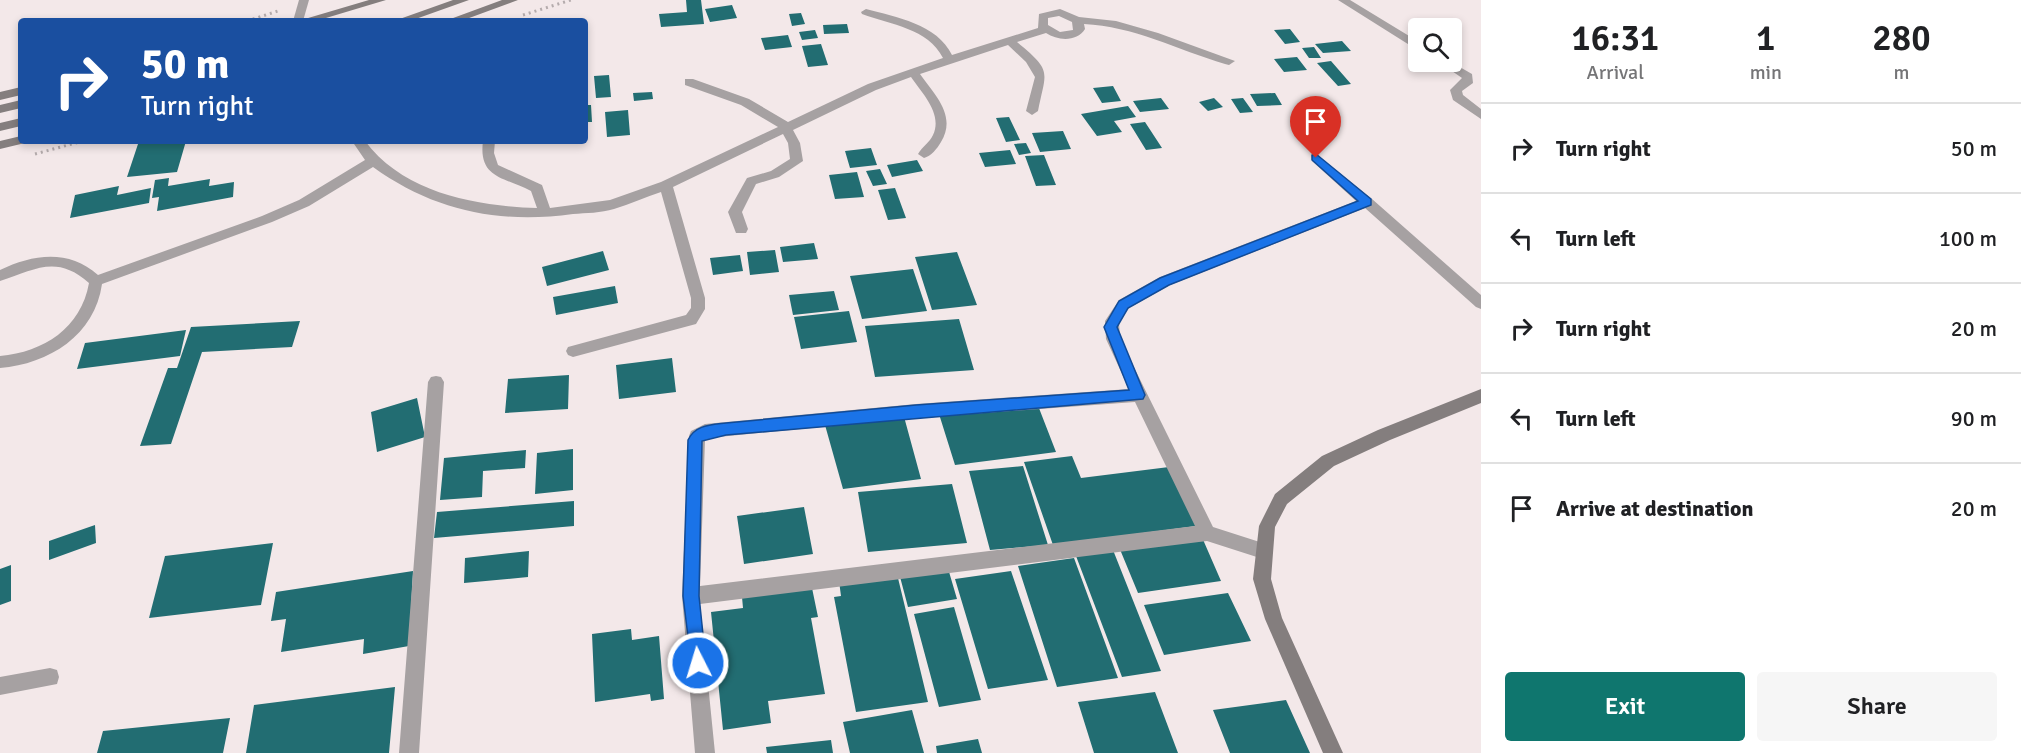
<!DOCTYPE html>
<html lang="en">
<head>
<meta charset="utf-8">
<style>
	body { margin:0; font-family:Signika,sans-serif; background:#f6f6f6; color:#202124; height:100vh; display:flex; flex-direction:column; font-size:22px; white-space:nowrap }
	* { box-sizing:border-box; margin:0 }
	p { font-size:20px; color:#757577 }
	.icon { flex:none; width:33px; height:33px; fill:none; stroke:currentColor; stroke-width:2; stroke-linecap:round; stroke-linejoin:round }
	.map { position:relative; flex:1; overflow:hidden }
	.drawer { display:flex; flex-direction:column; background:#fff; width:540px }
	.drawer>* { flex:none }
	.top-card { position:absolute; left:18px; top:18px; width:570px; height:126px; border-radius:6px; box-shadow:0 3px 9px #0003; background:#1a4fa0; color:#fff; overflow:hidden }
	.buttons { position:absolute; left:1408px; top:18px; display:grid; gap:12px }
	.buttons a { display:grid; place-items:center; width:54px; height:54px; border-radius:6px; background:#fff; box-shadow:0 3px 9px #0003; font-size:30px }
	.pin { position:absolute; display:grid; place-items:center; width:51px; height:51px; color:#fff; margin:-62px -26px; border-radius:50% 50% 50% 0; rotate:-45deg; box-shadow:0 0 6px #0007 }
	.pin .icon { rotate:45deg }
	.me { position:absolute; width:66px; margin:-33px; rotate:355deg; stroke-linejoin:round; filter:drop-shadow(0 0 4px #0008) }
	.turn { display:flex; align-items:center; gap:21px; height:126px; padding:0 24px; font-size:27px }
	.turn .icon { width:78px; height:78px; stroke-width:2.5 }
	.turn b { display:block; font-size:42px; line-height:51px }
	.eta { display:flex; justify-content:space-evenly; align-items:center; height:102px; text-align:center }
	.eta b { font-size:36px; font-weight:600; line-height:42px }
	.action { display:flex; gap:12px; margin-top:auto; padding:12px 24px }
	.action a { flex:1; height:69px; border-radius:6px; background:#0f766e; color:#fff; font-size:24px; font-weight:600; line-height:69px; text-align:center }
	.action a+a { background:#f6f6f6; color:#202124 }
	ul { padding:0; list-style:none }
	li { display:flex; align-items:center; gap:18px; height:90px; padding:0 24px; border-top:2px solid #e0e0e0 }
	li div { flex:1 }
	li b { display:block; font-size:22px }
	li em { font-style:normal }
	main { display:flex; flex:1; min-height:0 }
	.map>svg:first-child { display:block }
	.building { fill:#226d72 }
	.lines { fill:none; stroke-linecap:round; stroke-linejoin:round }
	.path { stroke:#b4abac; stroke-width:3; stroke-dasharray:2 4; stroke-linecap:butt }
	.lane { fill:#a6a1a2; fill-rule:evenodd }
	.street { fill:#a6a1a2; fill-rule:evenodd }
	.secondary { fill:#847e7e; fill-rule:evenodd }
	.route { fill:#1a73e8; stroke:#114b97; stroke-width:1.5 }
</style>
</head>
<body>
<main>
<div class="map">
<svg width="1481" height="753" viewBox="0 0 1481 753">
	<rect width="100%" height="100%" fill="#f3e8e9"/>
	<path class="building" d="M 686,0 L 701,0 L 704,24 L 661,27 L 659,14 L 687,12 Z
		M 732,5 L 737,18 L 710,22 L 705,9 Z
		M 801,13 L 805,24 L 792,26 L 789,14 Z
		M 847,24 L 849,33 L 824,34 L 823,25 Z
		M 1290,29 L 1300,42 L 1285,44 L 1274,30 Z
		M 815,30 L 818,38 L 802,40 L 799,32 Z
		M 788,35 L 792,47 L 765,50 L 761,38 Z
		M 1342,41 L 1351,51 L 1323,53 L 1315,44 Z
		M 821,44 L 828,65 L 808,67 L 802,46 Z
		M 1314,47 L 1321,58 L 1309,58 L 1302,48 Z
		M 1297,57 L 1307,70 L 1284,72 L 1274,59 Z
		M 1331,61 L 1351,84 L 1338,86 L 1317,63 Z
		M 609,75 L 611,97 L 596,98 L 594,76 Z
		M 1113,86 L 1121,101 L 1102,103 L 1093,88 Z
		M 652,92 L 653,99 L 634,101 L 633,93 Z
		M 1275,93 L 1282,105 L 1257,106 L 1250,94 Z
		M 1161,98 L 1169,109 L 1140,112 L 1133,101 Z
		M 1214,98 L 1223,107 L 1208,111 L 1199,102 Z
		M 1243,98 L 1253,112 L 1240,113 L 1231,99 Z
		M 585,105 L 591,105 L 592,122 L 585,122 Z
		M 1128,106 L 1136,117 L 1114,121 L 1122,132 L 1097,136 L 1081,114 Z
		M 628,110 L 630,135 L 607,137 L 605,112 Z
		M 1009,117 L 1020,140 L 1006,142 L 996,118 Z
		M 1145,122 L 1162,148 L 1146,150 L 1130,124 Z
		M 1063,131 L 1071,149 L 1040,152 L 1032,133 Z
		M 139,141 L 186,141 L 177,172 L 127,177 Z
		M 1026,143 L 1031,153 L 1019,155 L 1014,144 Z
		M 871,148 L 877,165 L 850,168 L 845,151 Z
		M 1010,150 L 1016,164 L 985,167 L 979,153 Z
		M 1044,155 L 1056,185 L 1036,186 L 1025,156 Z
		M 917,160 L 923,171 L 892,177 L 887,165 Z
		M 880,169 L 887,184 L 873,186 L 866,171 Z
		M 857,172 L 864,197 L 835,199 L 829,175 Z
		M 169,178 L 168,186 L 210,179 L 209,186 L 234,182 L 233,197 L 157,211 L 159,197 L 152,198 L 155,180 Z
		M 119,186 L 117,195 L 151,188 L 149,203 L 70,218 L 75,195 Z
		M 895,188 L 906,218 L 888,220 L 878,190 Z
		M 814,243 L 818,259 L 783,262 L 780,247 Z
		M 775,250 L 779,272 L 750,275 L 747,252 Z
		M 603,251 L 609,270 L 547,286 L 542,267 Z
		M 957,252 L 977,305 L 932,310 L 915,257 Z
		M 740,255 L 743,271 L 713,275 L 710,258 Z
		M 913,269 L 927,311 L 862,319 L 850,276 Z
		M 615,286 L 618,303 L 556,315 L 553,297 Z
		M 834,291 L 839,310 L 793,315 L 789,295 Z
		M 849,311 L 857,342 L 801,349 L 794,317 Z
		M 959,319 L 974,370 L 875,377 L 865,326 Z
		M 300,321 L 292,347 L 202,352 L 171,444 L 140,446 L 168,368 L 177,368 L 191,327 Z
		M 186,330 L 180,356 L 77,369 L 85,343 Z
		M 672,358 L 676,392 L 619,399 L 616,365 Z
		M 569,375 L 568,409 L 505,413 L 508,379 Z
		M 417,398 L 425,437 L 377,452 L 371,412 Z
		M 1037,403 L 1056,452 L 955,465 L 939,414 Z
		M 903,413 L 921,479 L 843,489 L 825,425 Z
		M 573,449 L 573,490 L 535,494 L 537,453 Z
		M 526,450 L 525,468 L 483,471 L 482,497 L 440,500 L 444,458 Z
		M 1072,456 L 1081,478 L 1169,467 L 1196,526 L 1053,545 L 1024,462 Z
		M 1023,466 L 1048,545 L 990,550 L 969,471 Z
		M 952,484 L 967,543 L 868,552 L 858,492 Z
		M 574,501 L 574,526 L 434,538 L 437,512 Z
		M 804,507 L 813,554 L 744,564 L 737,516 Z
		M 95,525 L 96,543 L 49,560 L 49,541 Z
		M 1201,535 L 1221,581 L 1138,593 L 1119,547 Z
		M 273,543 L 261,605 L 149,618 L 165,556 Z
		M 1113,550 L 1161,671 L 1122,677 L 1076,556 Z
		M 529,551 L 528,577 L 464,583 L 465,558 Z
		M 1074,558 L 1118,678 L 1057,687 L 1018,566 Z
		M 11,565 L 11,601 L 0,605 L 0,569 Z
		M 947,565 L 957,599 L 908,607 L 899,573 Z
		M 413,571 L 409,646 L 363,654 L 364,639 L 281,652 L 286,619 L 271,621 L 276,592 Z
		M 1011,571 L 1048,680 L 988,689 L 955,579 Z
		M 897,574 L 928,702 L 856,712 L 834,597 L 841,596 L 839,581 Z
		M 812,588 L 818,617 L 811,618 L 825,694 L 768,701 L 771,723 L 723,730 L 711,612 L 743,608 L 742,597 Z
		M 1228,593 L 1251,641 L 1164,655 L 1144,605 Z
		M 954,607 L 981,700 L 939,707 L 914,614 Z
		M 631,629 L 632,640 L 659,636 L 664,699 L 651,701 L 650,694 L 595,702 L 592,634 Z
		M 395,687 L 389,753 L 246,753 L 254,705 Z
		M 1155,692 L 1178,753 L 1094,753 L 1078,702 Z
		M 1286,700 L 1310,753 L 1230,753 L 1213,710 Z
		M 912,710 L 924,753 L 850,753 L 843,722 Z
		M 230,718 L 223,753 L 97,753 L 103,731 Z
		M 978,739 L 982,753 L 937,753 L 936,746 Z
		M 831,740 L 833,753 L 767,753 L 766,747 Z"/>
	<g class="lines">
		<path class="path" d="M 523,15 L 571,0
			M 247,21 L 281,10
			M 35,154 L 83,141"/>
		<path class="lane" d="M 299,0 L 309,0 L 303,21 L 293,21 Z"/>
		<path class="street" d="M 1338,0 L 1350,0 L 1419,42 L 1419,51 Z
			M 866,9 C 896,17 937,24 952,55 L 1038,28 L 1039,14 L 1060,9 L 1079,17 L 1116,21 L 1158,33 L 1235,61 L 1229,65 L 1225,64 C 1178,50 1133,26 1084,24 L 1085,29 C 1077,42 1058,41 1046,33 L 1017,42 C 1053,72 1046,70 1038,111 L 1032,115 L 1026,111 L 1035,77 L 1026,62 L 1008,45 L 920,74 C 935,95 957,116 941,142 C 937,149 931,156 924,158 L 918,154 C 922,147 930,142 933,135 C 943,114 922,93 911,77 L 876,90 L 793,130 L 800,143 L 803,161 L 779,177 L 756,184 L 742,212 L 748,229 L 746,233 L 736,233 L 728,212 L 747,178 L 771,171 L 790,159 L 788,143 L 783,134 L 673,187 L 705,298 L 705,309 L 696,324 L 573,357 L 568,355 L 566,351 L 568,347 L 686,315 L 691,308 L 691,298 L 661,192 C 646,197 630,204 614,209 C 601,213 586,213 573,214 C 499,224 434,211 373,167 L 309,206 L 272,222 L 102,284 C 95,335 49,364 0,368 L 0,356 C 44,352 81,328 89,283 C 56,254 35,270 0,281 L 0,270 C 33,254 69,249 98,275 L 262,216 L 299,200 L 365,160 L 352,141 L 365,141 C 404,193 475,206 537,208 L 531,191 C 505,177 478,179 483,141 L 495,141 L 494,153 L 498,165 L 542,185 L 550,208 L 610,200 L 661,182 L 778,127 L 741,105 L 685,85 L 685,79 L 693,79 L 749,99 L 788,122 L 868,84 L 943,58 C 928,28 891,25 862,14 L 861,12 ZM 1059,16 L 1072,22 L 1073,30 L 1060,32 L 1048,25 L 1048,18 Z
			M 1439,62 L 1451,62 L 1472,74 L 1473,83 L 1462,91 L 1463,95 L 1481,109 L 1481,119 L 1453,100 L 1450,90 L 1462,78 Z
			M 1316,154 L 1372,199 L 1481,295 L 1481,309 L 1476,307 L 1365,208 L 1170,285 L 1129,308 L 1119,322 L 1120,339 L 1213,527 L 1269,545 L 1272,551 L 1269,557 L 1263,559 L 1207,541 L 700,604 L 715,753 L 695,753 L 682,596 L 689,436 L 691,431 L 705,424 L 916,404 L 1129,389 L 1106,339 L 1105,321 L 1119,300 L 1160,277 L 1356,201 L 1312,161 L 1312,155 ZM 1135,402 L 1195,526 L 700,586 L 705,440 L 708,438 L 916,418 Z
			M 436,376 L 441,377 L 444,382 L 419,753 L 399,753 L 428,382 L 431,377 Z
			M 50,668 L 57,670 L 59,677 L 57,684 L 0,695 L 0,677 Z"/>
		<path class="secondary" d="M 369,0 L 386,0 L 316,21 L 298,21 Z
			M 453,0 L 469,0 L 410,21 L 394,21 Z
			M 502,0 L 518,0 L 461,21 L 445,21 Z
			M 21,87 L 21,95 L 0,100 L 0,92 Z
			M 21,100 L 21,108 L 0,113 L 0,105 Z
			M 21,118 L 21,126 L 0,131 L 0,123 Z
			M 21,136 L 21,141 L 27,141 L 25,143 L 0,149 L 0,141 Z
			M 1481,389 L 1481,403 L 1390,440 L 1334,466 L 1287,504 L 1275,527 L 1271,579 L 1282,618 L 1343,753 L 1323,753 L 1265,619 L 1253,579 L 1259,526 L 1275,494 L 1322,456 L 1378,430 Z"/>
	</g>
	<path class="route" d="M 1316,154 L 1371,199 L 1371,205 L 1169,285 L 1128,308 L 1117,327 L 1145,395 L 1143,399 L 726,435 L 702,441 L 699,596 L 706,663 L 703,669 L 698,671 L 692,669 L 683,596 L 688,440 C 695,425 710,425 726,423 L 916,405 L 1129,390 L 1104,327 L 1119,301 L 1160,278 L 1358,201 L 1312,160 L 1312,155 Z"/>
</svg>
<div class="buttons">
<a><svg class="icon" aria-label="search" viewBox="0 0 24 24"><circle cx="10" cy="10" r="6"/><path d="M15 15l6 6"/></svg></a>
</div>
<div class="pin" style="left:1316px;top:158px;background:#d93025"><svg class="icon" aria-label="arrive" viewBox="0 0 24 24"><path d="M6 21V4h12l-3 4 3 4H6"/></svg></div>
<svg class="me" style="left:698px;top:663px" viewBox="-20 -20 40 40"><circle r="17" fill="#1a73e8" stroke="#fff" stroke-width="3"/><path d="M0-11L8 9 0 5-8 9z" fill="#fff"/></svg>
<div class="top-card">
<div class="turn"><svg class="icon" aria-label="right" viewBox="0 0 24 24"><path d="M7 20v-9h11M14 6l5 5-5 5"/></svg><div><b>50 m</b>Turn right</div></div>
</div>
</div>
<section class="drawer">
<div class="eta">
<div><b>16:31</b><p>Arrival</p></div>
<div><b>1</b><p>min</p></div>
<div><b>280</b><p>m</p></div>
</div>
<ul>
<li><svg class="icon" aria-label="right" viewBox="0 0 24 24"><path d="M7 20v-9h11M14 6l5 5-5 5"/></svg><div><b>Turn right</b></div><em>50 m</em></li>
<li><svg class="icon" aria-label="left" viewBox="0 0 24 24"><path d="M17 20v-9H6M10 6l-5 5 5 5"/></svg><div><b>Turn left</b></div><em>100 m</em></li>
<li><svg class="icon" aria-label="right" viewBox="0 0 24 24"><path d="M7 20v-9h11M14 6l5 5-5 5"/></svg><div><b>Turn right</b></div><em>20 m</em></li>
<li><svg class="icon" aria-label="left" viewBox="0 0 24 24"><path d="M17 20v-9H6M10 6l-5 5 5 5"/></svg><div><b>Turn left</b></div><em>90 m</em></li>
<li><svg class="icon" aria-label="arrive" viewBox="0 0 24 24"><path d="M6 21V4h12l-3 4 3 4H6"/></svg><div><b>Arrive at destination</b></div><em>20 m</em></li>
</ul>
<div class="action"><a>Exit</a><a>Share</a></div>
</section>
</main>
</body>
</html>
